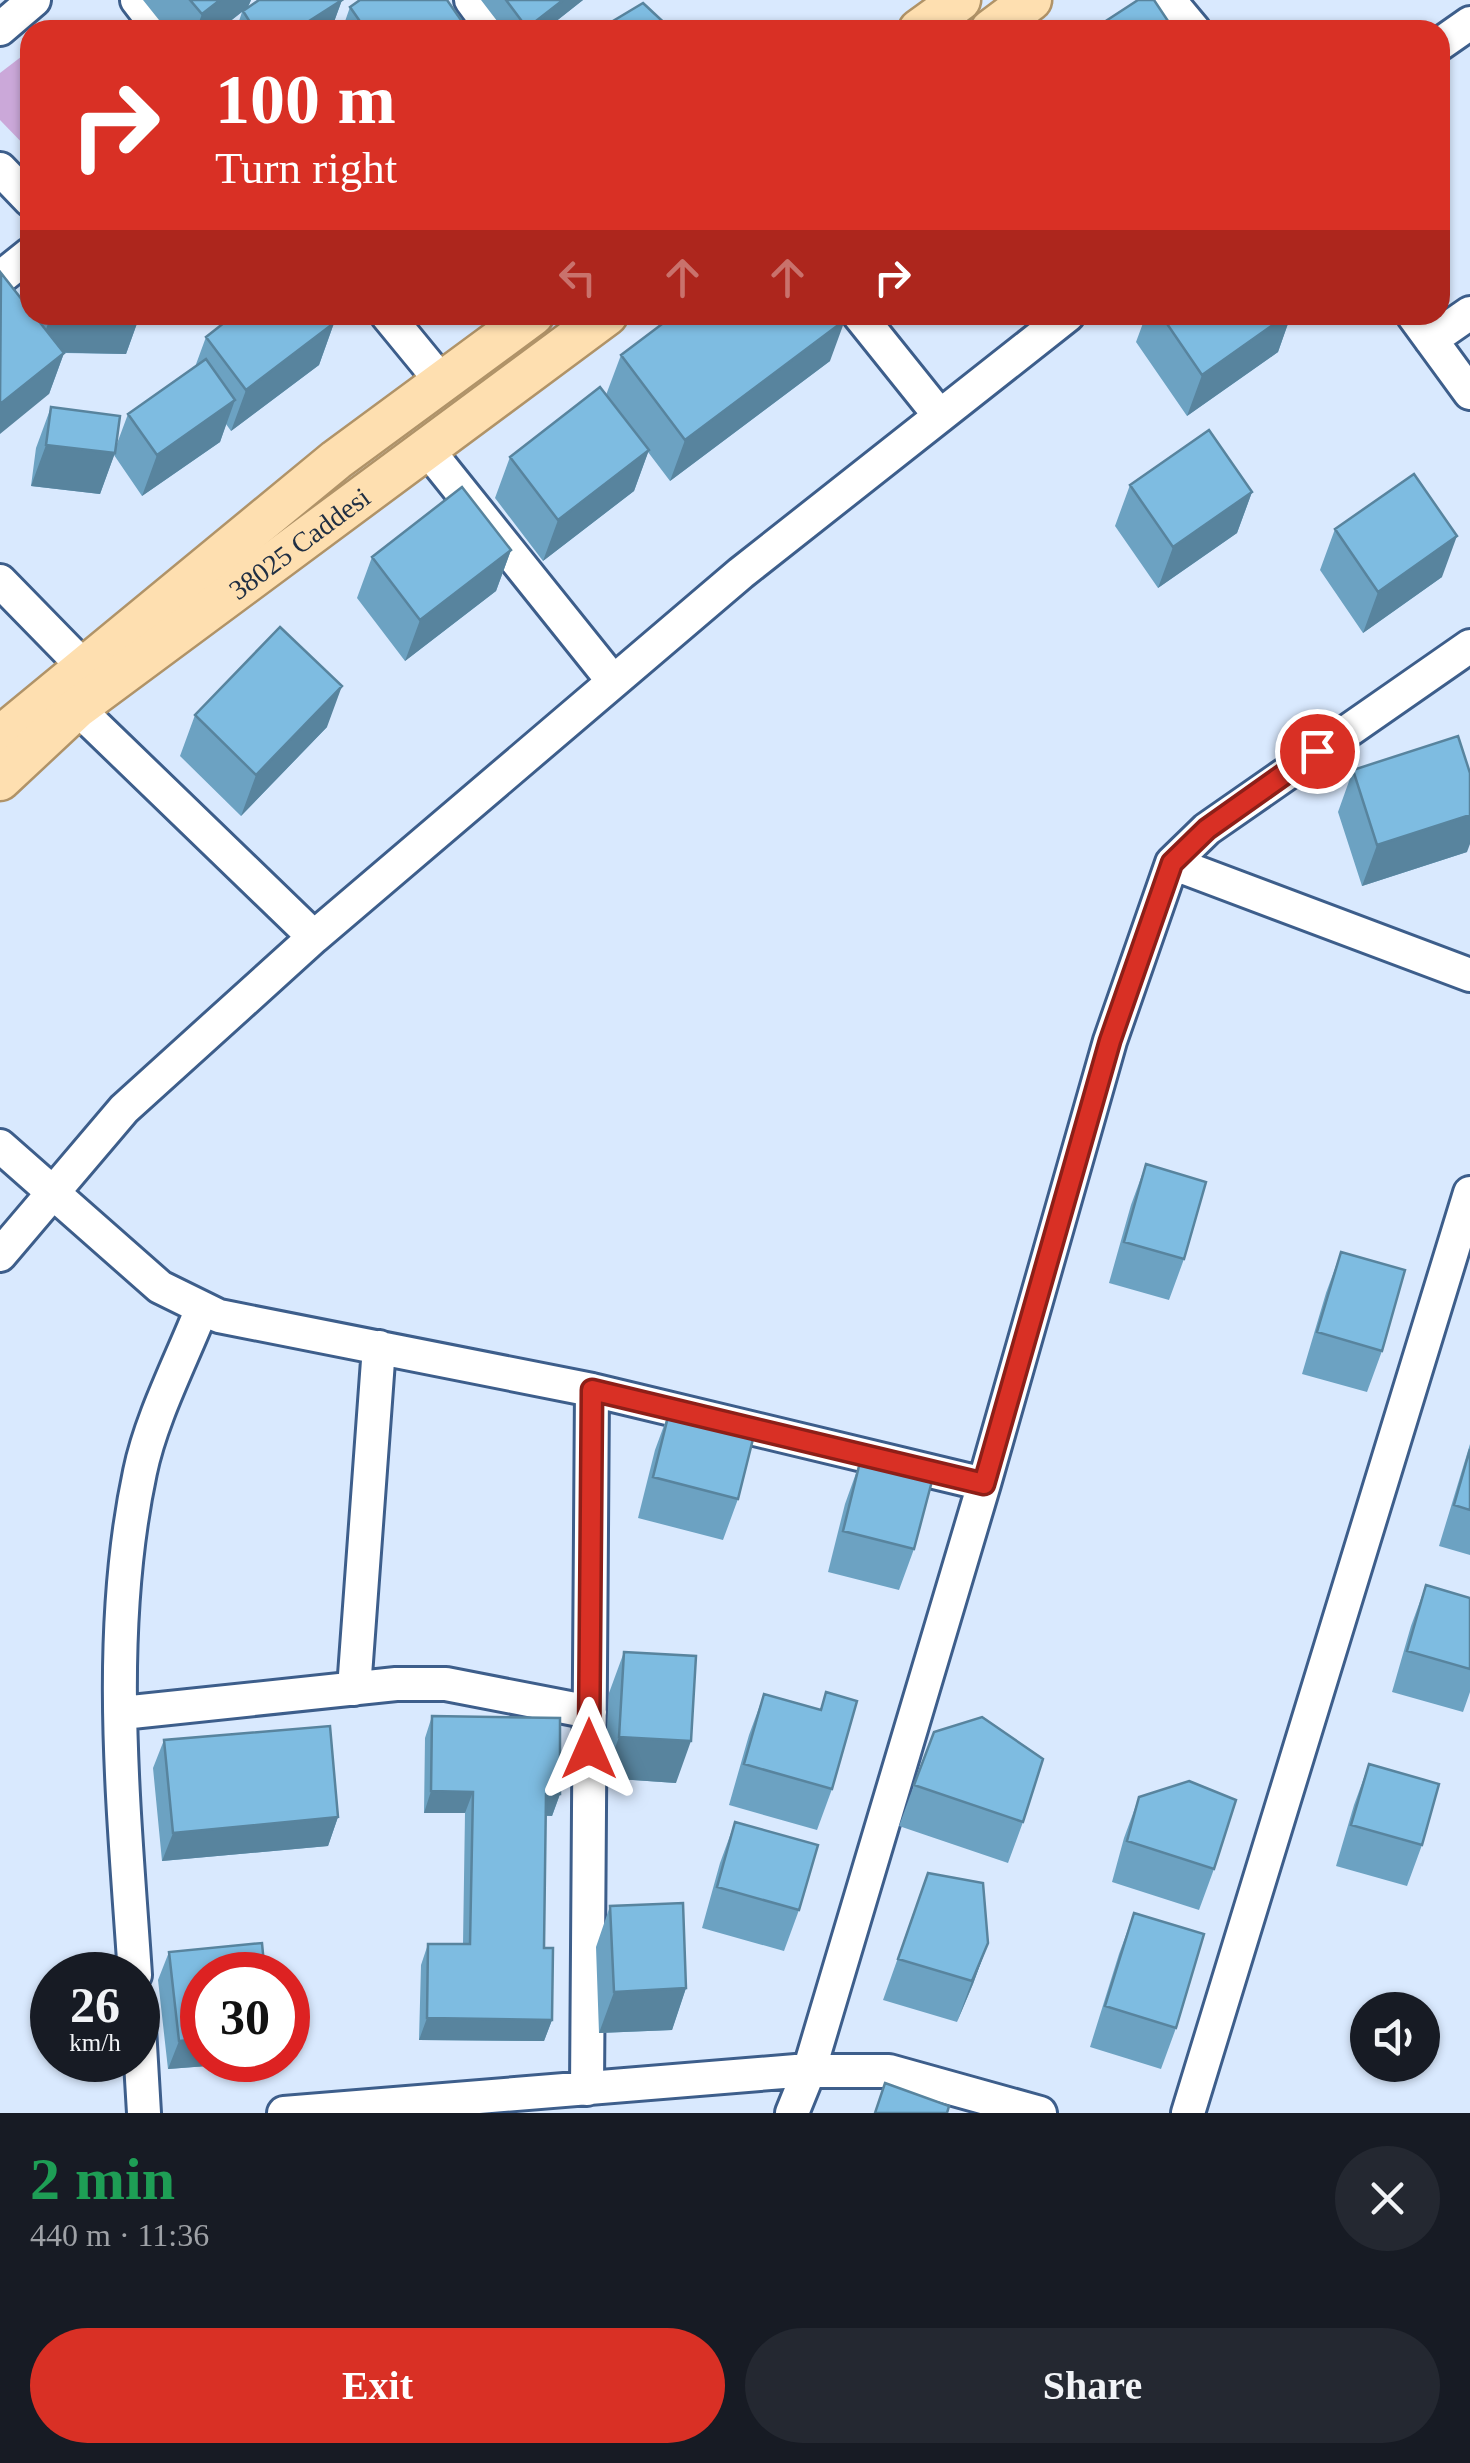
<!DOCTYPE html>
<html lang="en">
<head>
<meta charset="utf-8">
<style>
	body { margin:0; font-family:"Times New Roman",serif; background:#242831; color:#f1f3f6; height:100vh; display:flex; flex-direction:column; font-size:38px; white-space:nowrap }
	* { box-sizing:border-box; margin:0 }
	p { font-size:32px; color:#9ea1a6 }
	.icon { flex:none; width:55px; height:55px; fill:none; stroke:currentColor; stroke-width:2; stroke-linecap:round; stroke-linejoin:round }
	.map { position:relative; height:2113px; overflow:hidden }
	.panel { display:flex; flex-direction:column; background:#171b24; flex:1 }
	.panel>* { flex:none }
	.hud { position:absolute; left:20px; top:20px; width:1430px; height:305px; border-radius:30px; box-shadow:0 2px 8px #0004; background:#d93025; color:#fff; overflow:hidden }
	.tools { position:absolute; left:1350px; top:1992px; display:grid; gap:20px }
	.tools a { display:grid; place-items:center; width:90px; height:90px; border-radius:50%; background:#171b24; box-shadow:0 2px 8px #0004; font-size:50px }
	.speed { position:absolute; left:30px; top:1952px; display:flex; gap:20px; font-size:50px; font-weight:700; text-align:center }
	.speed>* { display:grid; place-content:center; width:130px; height:130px; border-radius:50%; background:#171b24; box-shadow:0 2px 8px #0004; line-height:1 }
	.speed small { font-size:25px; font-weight:400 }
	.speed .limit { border:15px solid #d22; background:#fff; color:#111 }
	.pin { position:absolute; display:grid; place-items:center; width:85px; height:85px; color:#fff; margin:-42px; border:5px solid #fff; border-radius:50%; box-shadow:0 2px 10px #0007 }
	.me { position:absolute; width:110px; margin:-55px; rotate:0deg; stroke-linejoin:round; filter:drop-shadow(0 0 8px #0008) }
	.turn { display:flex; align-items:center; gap:35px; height:210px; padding:0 30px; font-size:45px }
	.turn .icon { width:130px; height:130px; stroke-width:2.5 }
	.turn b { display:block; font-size:70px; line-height:85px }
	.lanes { display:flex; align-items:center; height:95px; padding:0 30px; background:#0003; justify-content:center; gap:50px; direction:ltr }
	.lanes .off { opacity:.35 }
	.round { display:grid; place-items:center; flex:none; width:105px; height:105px; border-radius:52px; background:#242831 }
	.summary { display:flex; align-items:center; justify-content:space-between; height:170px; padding:0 30px }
	h1 { font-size:60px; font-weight:800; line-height:75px; color:#1e9e55 }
	.action { display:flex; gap:20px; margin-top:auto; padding:20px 30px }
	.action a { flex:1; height:115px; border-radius:60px; background:#d93025; color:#fff; font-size:40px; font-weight:800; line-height:115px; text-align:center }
	.action a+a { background:#242831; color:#f1f3f6 }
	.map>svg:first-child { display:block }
	.green { fill:#cba8d9 }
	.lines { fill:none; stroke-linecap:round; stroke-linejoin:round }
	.minor-casing { stroke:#3d5e8b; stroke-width:38 }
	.major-casing { stroke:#b09368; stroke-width:45 }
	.minor { stroke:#fff; stroke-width:32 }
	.major { stroke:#fedfb0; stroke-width:40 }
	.wall { fill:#6ca2c2 }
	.shaded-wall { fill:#58849e }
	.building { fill:#7ebce1; stroke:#58849e; stroke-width:2.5 }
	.route-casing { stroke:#8d1f18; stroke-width:25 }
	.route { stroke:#d93025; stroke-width:18 }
	.labels { text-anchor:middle; stroke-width:8; stroke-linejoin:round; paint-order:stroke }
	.street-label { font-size:28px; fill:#202f43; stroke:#fff }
</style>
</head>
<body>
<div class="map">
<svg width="1470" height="2113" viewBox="0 0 1470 2113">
	<rect width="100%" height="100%" fill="#d9e9fe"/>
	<path class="green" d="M 30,50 L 30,151 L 0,120 L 0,73 Z"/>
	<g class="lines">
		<defs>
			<path id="minor" d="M 137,0 L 160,30
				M 471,0 L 493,30
				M 1169,0 L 1194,30
				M 0,29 L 34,0
				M 1440,44 L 1470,23
				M 0,169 L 30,200
				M 0,278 L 30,254
				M 387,315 L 442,382
				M 859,315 L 940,416
				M 1413,315 L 1470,393
				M 1431,340 L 1470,313
				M 427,449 L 613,681
				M 0,581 L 84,667
				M 77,708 L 314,937
				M 1172,863 L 1470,975
				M 0,1146 L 160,1287 L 219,1316 L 592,1390 L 984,1484
				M 0,1255 L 124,1109 L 314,937 L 741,573 L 1068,315
				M 354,1689 L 379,1347
				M 122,1713 L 396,1684 L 446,1684 L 590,1712
				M 135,1975 C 124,1809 105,1636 140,1472 C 151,1418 182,1359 202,1308
				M 138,2011 L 144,2113
				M 587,2089 L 592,1390
				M 284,2113 L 796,2071 L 889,2071 L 1040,2113
				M 792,2113 L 809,2071 L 984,1484 L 1110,1041 L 1172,863 L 1207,829 L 1470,646
				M 1188,2113 L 1470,1193"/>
			<g id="major">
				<path d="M 919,30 L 960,0"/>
				<path d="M 991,30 L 1031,0"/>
				<path d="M 0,737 L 336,460 L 533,315"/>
				<path id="s1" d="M 0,780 L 77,708 L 607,315"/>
			</g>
		</defs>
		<use href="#minor" class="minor-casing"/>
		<use href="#major" class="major-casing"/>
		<use href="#minor" class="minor"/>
		<use href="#major" class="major"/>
	</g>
	<path class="wall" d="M 143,0 L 251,0 L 248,7 L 342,0 L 331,30 L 236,30 L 242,12 L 219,30 L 167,30 Z
		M 481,0 L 583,0 L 545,30 L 504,30 Z
		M 350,7 L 468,30 L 342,30 Z
		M 39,315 L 140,315 L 126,354 L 64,353 L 49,394 Z
		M 1146,315 L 1291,315 L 1278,352 L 1187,416 L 1136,342 Z
		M 334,323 L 319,365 L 231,431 L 226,424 L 220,442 L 142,496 L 114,455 L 100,494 L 31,486 L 36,448 L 51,407 L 115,449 L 128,414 L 195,367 L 206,337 Z
		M 621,355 L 830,361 L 670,481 L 648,452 L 634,491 L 543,561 L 495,498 L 510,457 L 606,395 Z
		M 1130,485 L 1252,492 L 1237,533 L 1158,588 L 1115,526 Z
		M 1335,529 L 1442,577 L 1363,633 L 1320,570 Z
		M 511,550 L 496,591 L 405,661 L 357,598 L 372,557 Z
		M 195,715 L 327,727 L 241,816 L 180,756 Z
		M 1353,770 L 1467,852 L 1362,886 L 1338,812 Z
		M 1146,1164 L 1184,1259 L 1169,1300 L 1109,1283 L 1131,1205 Z
		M 1341,1252 L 1382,1351 L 1367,1392 L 1302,1374 L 1326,1293 Z
		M 670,1409 L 738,1499 L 723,1540 L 638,1518 L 655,1450 Z
		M 1470,1444 L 1470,1555 L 1439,1546 Z
		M 860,1462 L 914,1549 L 899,1590 L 828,1572 L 845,1504 Z
		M 1426,1585 L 1470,1598 L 1470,1692 L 1463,1712 L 1392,1692 L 1411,1626 Z
		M 624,1652 L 676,1783 L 604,1778 L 609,1693 Z
		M 826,1692 L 832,1789 L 817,1830 L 729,1805 L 749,1735 L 764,1694 L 820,1710 Z
		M 432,1716 L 560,1794 L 552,1816 L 546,1816 L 544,1948 L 552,2020 L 544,2041 L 419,2040 L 421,1965 L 428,1944 L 463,1944 L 465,1813 L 424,1813 L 425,1738 Z
		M 164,1740 L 338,1817 L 328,1846 L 162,1861 L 153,1768 Z
		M 1369,1764 L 1422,1845 L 1407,1886 L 1336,1866 L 1354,1805 Z
		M 914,1785 L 1023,1822 L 1008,1863 L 899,1826 Z
		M 1139,1797 L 1214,1869 L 1199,1910 L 1112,1882 L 1124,1838 Z
		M 735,1822 L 799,1910 L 784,1951 L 702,1928 L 720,1863 Z
		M 928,1873 L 988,1943 L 973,1984 L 957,2022 L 883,2000 Z
		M 610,1906 L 686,1988 L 672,2030 L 599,2033 L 596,1947 Z
		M 1134,1913 L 1176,2028 L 1161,2069 L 1090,2047 L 1119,1954 Z
		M 169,1952 L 202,2060 L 261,2060 L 260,2062 L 168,2069 L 158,1980 Z"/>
	<path class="shaded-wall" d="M 220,0 L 251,0 L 248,7 L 219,30 L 196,30 L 202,14 Z
		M 342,0 L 331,30 L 295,30 Z
		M 563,0 L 583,0 L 545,30 L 527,30 Z
		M 51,315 L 140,315 L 126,354 L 38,352 Z
		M 1287,315 L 1291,315 L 1278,352 L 1187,416 L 1202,375 Z
		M 845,320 L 830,361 L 670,481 L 685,440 Z
		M 334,323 L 319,365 L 231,431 L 246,390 Z
		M 64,353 L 49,394 L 0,434 L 0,404 Z
		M 235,400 L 220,442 L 142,496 L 157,455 Z
		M 46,445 L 115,453 L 100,494 L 31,486 Z
		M 649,450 L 634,491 L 543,561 L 558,520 Z
		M 1252,492 L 1237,533 L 1158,588 L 1173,547 Z
		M 1457,536 L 1442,577 L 1363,633 L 1378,592 Z
		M 511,550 L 496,591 L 405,661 L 420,620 Z
		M 342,686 L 327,727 L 241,816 L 256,775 Z
		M 1470,815 L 1470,844 L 1467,852 L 1362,886 L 1377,845 Z
		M 619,1737 L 691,1741 L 676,1783 L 604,1778 Z
		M 431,1791 L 473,1792 L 465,1813 L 424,1813 Z
		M 546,1794 L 560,1794 L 552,1816 L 538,1815 Z
		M 338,1817 L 328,1846 L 162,1861 L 173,1833 Z
		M 988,1943 L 973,1984 L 957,2022 L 972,1981 Z
		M 686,1988 L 672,2030 L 599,2033 L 614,1992 Z
		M 427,2018 L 552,2020 L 544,2041 L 419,2040 Z
		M 202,2039 L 202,2060 L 261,2060 L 260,2062 L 168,2069 L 179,2041 Z"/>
	<path class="building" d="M 190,0 L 220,0 L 202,14 Z
		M 259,0 L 342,0 L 295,30 L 255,30 L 243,11 Z
		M 360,0 L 447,0 L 468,30 L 366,30 L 350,7 Z
		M 506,0 L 563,0 L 527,28 Z
		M 1138,0 L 1154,0 L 1174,30 L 1092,30 Z
		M 643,3 L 672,30 L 598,30 Z
		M 1,273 L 30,310 L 30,315 L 34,315 L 64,353 L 0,404 Z
		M 234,315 L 327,315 L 334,323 L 246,390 L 206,337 Z
		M 674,315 L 841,315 L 845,320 L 685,440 L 621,355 Z
		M 1161,315 L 1287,315 L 1202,375 Z
		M 206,359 L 235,400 L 157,455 L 128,414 Z
		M 600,387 L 649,450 L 558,520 L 510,457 Z
		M 51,407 L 120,416 L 115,453 L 46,445 Z
		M 1209,430 L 1252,492 L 1173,547 L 1130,485 Z
		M 1414,474 L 1457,536 L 1378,592 L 1335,529 Z
		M 462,487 L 511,550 L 420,620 L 372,557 Z
		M 280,627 L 342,686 L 256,775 L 195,715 Z
		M 1458,736 L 1470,773 L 1470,815 L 1377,845 L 1353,770 Z
		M 1146,1164 L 1206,1182 L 1184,1259 L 1124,1242 Z
		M 1341,1252 L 1405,1270 L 1382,1351 L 1317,1332 Z
		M 670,1409 L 755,1431 L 738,1499 L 653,1477 Z
		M 1470,1449 L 1470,1510 L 1454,1505 Z
		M 860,1462 L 932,1481 L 914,1549 L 843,1531 Z
		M 1426,1585 L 1470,1598 L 1470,1669 L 1407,1651 Z
		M 624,1652 L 696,1656 L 691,1741 L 619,1737 Z
		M 826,1692 L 857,1701 L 832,1789 L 744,1764 L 764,1694 L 821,1710 Z
		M 432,1716 L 560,1718 L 560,1794 L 546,1794 L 544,1948 L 553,1948 L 552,2020 L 427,2018 L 428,1944 L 470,1944 L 473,1792 L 431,1791 Z
		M 982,1717 L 1043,1759 L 1023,1822 L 914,1785 L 934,1732 Z
		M 330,1726 L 338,1817 L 173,1833 L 164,1740 Z
		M 1369,1764 L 1439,1784 L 1422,1845 L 1351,1825 Z
		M 1189,1781 L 1236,1800 L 1214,1869 L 1127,1841 L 1139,1797 Z
		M 735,1822 L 818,1845 L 799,1910 L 717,1887 Z
		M 928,1873 L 983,1883 L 988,1943 L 972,1981 L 898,1959 Z
		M 683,1903 L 686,1988 L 614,1992 L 610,1906 Z
		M 1134,1913 L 1204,1934 L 1176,2028 L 1105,2006 Z
		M 262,1943 L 265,1975 L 202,1975 L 202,2039 L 179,2041 L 169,1952 Z
		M 885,2083 L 949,2106 L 947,2113 L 875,2113 Z"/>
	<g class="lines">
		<defs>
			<path id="route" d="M 589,1749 L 592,1390 L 984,1484 L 1110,1041 L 1172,863 L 1207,829 L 1317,751"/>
		</defs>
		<use href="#route" class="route-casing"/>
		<use href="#route" class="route"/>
	</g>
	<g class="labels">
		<g class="street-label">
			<text dy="10" stroke="none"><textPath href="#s1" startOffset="382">38025 Caddesi</textPath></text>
		</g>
	</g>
</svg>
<div class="tools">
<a><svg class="icon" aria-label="sound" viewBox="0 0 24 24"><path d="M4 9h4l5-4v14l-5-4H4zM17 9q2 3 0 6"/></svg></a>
</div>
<div class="speed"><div>26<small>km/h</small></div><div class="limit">30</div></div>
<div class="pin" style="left:1317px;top:751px;background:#d93025"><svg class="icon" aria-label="arrive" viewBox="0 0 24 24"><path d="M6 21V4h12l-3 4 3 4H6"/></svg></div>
<svg class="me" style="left:589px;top:1749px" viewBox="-20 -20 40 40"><path d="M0-17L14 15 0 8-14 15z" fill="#d93025" stroke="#fff" stroke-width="4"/></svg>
<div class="hud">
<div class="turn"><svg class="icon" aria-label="right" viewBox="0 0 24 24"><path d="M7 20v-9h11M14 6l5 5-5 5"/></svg><div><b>100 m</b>Turn right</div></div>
<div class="lanes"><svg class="icon off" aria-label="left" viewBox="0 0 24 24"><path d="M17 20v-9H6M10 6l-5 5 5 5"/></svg><svg class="icon off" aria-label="ahead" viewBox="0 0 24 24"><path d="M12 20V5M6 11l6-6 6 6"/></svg><svg class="icon off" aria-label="ahead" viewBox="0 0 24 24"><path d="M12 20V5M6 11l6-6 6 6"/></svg><svg class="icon" aria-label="right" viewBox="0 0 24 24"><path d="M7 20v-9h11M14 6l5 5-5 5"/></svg></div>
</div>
</div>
<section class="panel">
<div class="summary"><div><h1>2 min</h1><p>440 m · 11:36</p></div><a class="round"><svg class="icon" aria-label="close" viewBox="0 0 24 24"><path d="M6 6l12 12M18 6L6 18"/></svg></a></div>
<div class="action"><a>Exit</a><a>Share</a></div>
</section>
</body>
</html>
